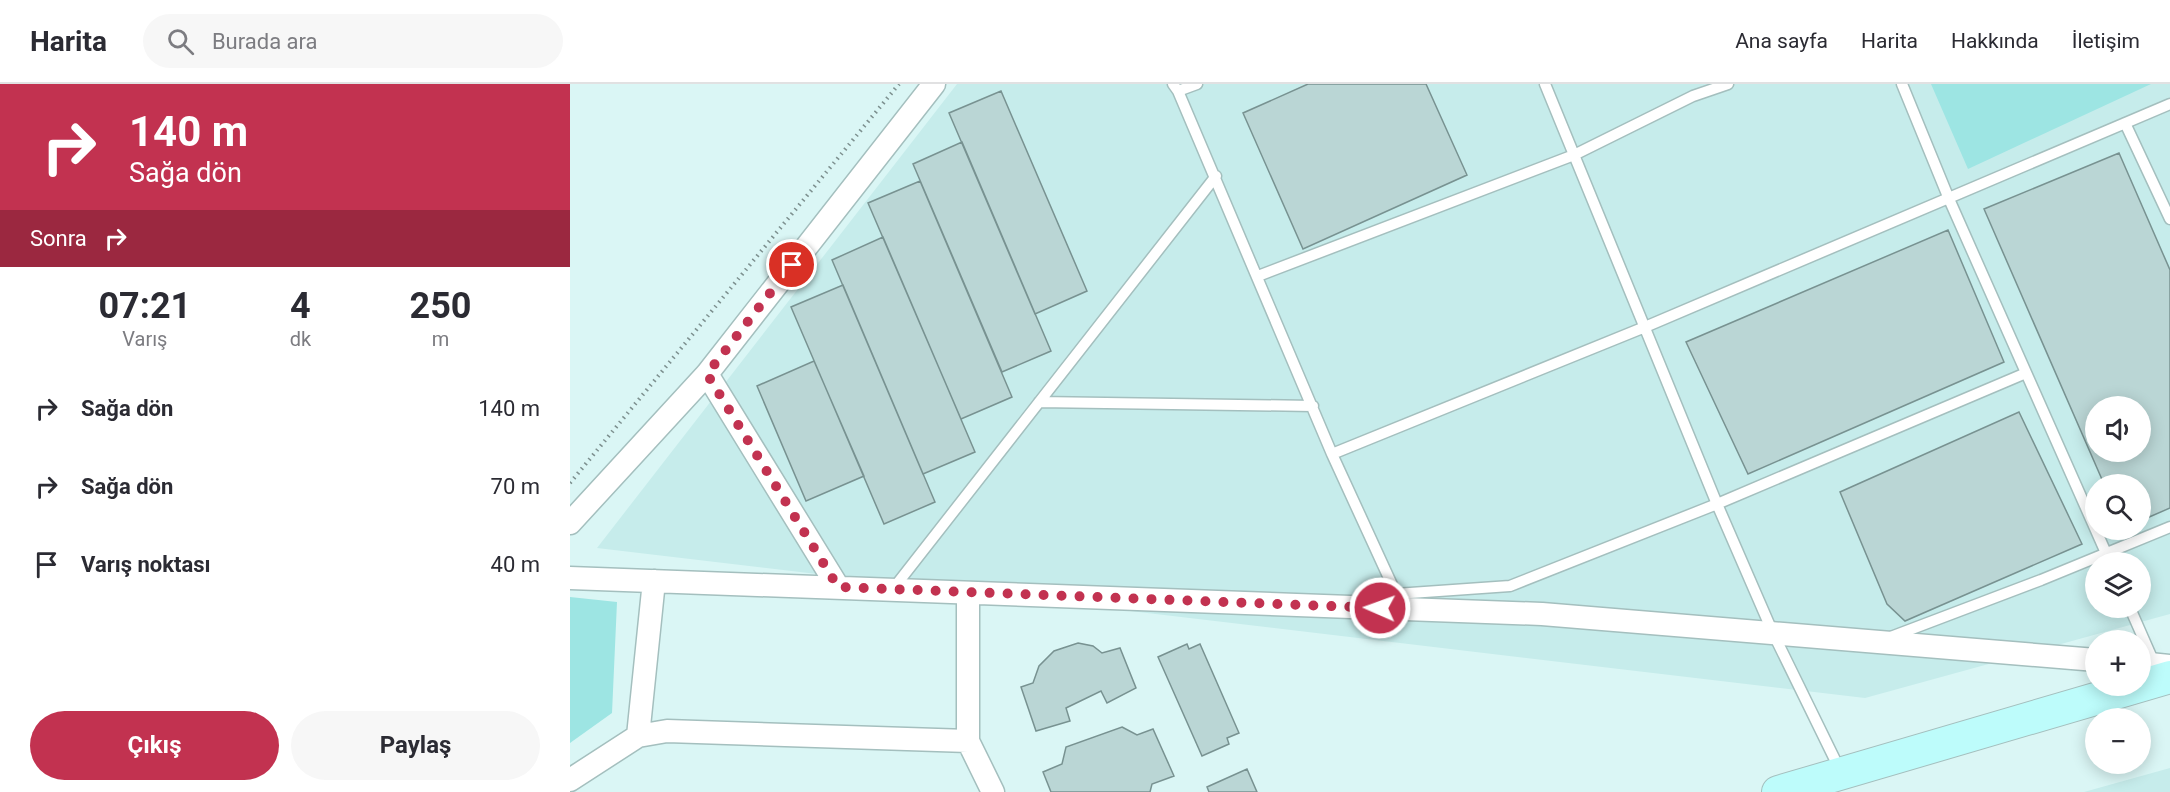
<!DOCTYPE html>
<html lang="tr">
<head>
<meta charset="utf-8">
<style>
	body { margin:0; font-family:Roboto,sans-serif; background:#f7f7f7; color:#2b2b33; height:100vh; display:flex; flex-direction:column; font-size:22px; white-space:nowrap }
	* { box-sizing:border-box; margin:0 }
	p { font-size:20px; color:#7c7c81 }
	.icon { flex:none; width:33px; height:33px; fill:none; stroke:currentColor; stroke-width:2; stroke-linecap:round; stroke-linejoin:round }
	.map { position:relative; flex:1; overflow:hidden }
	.sheet { display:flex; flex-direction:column; background:#fff; width:570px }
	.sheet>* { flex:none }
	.banner { background:#c23250; color:#fff; overflow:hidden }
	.fabs { position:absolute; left:1515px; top:312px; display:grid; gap:12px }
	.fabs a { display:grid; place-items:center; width:66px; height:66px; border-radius:50%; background:#fff; box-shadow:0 3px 15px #0003; font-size:30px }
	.pin { position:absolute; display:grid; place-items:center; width:51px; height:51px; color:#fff; margin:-26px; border:3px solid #fff; border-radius:50%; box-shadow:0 2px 6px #0007 }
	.me { position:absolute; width:66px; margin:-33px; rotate:272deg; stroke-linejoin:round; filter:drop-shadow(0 0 4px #0008) }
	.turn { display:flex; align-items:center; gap:21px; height:126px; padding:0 30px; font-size:27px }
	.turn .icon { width:78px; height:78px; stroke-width:2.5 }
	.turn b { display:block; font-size:42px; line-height:51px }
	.then { display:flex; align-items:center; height:57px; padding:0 30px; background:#0003; gap:12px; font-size:22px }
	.eta { display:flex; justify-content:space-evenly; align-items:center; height:102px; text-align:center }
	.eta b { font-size:36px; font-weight:700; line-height:42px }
	.button { display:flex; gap:12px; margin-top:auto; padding:12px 30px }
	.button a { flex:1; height:69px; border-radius:36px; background:#c23250; color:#fff; font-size:24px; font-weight:700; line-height:69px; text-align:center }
	.button a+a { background:#f7f7f7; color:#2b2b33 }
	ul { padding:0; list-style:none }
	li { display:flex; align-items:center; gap:18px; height:78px; padding:0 30px }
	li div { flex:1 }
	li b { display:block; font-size:22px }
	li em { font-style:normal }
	header { display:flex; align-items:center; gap:36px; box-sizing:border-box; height:84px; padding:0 30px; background:#fff; border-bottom:2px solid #e1e1e2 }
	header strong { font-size:28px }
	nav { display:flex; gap:33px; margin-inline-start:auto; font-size:21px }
	.search { width:420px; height:54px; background:#f7f7f7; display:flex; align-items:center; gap:15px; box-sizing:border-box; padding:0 21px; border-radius:33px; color:#7c7c81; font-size:22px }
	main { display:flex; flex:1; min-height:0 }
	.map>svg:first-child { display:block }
	.built { fill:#c6eceb; fill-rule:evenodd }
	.green { fill:#9de5e3 }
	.building { fill:#bad6d5; stroke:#789291; stroke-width:1.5; fill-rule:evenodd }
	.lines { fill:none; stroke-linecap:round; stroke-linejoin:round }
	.lane-casing { stroke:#a4bfbe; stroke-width:13 }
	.street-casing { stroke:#a4bfbe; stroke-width:25 }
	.secondary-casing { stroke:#a4bfbe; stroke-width:34 }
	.path { stroke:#7d908f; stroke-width:4; stroke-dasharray:1.5 4.5; stroke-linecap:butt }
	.lane { stroke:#fff; stroke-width:10 }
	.street { stroke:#fff; stroke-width:22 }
	.secondary { stroke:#bdfcfb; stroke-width:32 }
	.route { stroke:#c23250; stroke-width:10; stroke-dasharray:0 18 }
</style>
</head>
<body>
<header>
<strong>Harita</strong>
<div class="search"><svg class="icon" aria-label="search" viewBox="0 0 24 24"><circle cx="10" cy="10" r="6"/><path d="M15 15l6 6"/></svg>Burada ara</div>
<nav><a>Ana sayfa</a><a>Harita</a><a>Hakkında</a><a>İletişim</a></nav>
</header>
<main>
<section class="sheet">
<div class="banner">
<div class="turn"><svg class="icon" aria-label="right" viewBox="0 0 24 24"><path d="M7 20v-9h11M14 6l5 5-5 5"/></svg><div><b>140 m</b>Sağa dön</div></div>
<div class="then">Sonra<svg class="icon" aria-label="right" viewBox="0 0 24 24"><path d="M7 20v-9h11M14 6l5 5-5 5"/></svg></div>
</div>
<div class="eta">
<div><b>07:21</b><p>Varış</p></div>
<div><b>4</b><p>dk</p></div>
<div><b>250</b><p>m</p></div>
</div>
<ul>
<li><svg class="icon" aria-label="right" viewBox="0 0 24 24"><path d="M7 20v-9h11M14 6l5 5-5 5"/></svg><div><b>Sağa dön</b></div><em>140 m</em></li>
<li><svg class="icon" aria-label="right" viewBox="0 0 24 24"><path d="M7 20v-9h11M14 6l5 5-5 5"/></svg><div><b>Sağa dön</b></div><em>70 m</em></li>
<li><svg class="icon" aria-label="arrive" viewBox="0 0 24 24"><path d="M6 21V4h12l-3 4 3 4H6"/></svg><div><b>Varış noktası</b></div><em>40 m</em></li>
</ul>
<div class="button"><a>Çıkış</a><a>Paylaş</a></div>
</section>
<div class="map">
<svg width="1600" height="708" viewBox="0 0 1600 708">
	<rect width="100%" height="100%" fill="#daf6f5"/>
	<path class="built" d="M 387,0 L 1600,0 L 1600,530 L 1295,614 L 27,464 ZM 1526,322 L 1570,322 L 1570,368 L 1526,368 ZM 1526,400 L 1570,400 L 1570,446 L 1526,446 ZM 1526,478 L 1570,478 L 1570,524 L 1526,524 Z
		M 1600,684 L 1600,708 L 1514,708 Z"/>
	<path class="green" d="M 1361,0 L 1581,0 L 1398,85 Z
		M 0,513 L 47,518 L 42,629 L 0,659 Z"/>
	<path class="building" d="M 738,0 L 856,0 L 897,91 L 733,165 L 673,29 Z
		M 431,7 L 517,207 L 465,230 L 379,29 Z
		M 392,58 L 481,267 L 432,288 L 343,80 Z
		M 1549,69 L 1600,186 L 1600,424 L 1570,437 L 1570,400 L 1534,400 L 1414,125 ZM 1526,322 L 1570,322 L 1570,368 L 1526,368 Z
		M 350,97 L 442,313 L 391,335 L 298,119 Z
		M 1378,146 L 1434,278 L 1178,390 L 1116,258 Z
		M 313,153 L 405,368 L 353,390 L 262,176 Z
		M 273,201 L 365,418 L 314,440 L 221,223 Z
		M 244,277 L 294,392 L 236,417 L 187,302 Z
		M 1449,328 L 1512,460 L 1335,537 L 1317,520 L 1270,408 Z
		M 508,559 L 523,562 L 532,569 L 550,564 L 566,604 L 537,619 L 531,607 L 496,624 L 500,637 L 466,647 L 451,603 L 463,599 L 469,582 L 484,567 Z
		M 617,560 L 619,565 L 630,560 L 669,649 L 657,654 L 659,660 L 632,672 L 588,573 Z
		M 552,643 L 567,651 L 583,645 L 604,692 L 582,700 L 580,708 L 481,708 L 473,688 L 492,680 L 496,663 Z
		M 677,685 L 687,708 L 639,708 L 637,703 Z"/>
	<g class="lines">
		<defs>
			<path id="lane" d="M 603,0 L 608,7 L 762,370 L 829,516
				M 975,0 L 1147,420 L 1203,549 L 1270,686
				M 1332,0 L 1379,115 L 1540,478
				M 608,7 L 627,0
				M 1555,39 L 1600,135
				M 688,192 L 1004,71 L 1123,12 L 1158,0
				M 469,318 L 743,322
				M 762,370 L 1075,243 L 1600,20
				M 323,505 L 646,92
				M 826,510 L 940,502 L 1147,420 L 1456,289
				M 1560,524 L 1585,581
				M 1318,554 L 1471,496 L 1600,443"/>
			<path id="street" d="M 137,290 L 268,503
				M 0,439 L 137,290 L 364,0
				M 0,494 L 972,530 L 1526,576
				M 398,509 L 398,657 L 423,708
				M 1570,579 L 1600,582
				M 68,652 L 84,497
				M 0,696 L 68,652 L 97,647 L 398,657"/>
			<path id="secondary" d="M 1208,708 L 1600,593"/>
		</defs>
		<use href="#lane" class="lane-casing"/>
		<use href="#street" class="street-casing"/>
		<use href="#secondary" class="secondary-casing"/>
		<path class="path" d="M 0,399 L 329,0"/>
		<use href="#lane" class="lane"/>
		<use href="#street" class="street"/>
		<use href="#secondary" class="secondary"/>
	</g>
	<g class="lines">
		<path class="route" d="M 222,181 L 137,290 L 268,503 L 810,524"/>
	</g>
</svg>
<div class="fabs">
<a><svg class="icon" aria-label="sound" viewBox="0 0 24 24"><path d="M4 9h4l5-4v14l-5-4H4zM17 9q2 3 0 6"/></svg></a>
<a><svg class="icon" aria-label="search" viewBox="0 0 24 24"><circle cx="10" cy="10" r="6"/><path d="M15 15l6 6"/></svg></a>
<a><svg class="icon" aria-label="layers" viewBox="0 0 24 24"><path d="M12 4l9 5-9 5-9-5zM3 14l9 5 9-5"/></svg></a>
<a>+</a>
<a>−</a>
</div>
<div class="pin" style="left:222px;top:181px;background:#d93025"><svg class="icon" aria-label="arrive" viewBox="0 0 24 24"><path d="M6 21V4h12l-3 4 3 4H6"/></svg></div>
<svg class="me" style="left:810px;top:524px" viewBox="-20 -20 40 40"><circle r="17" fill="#c23250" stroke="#fff" stroke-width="3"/><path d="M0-11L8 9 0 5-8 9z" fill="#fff"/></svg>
</div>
</main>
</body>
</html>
